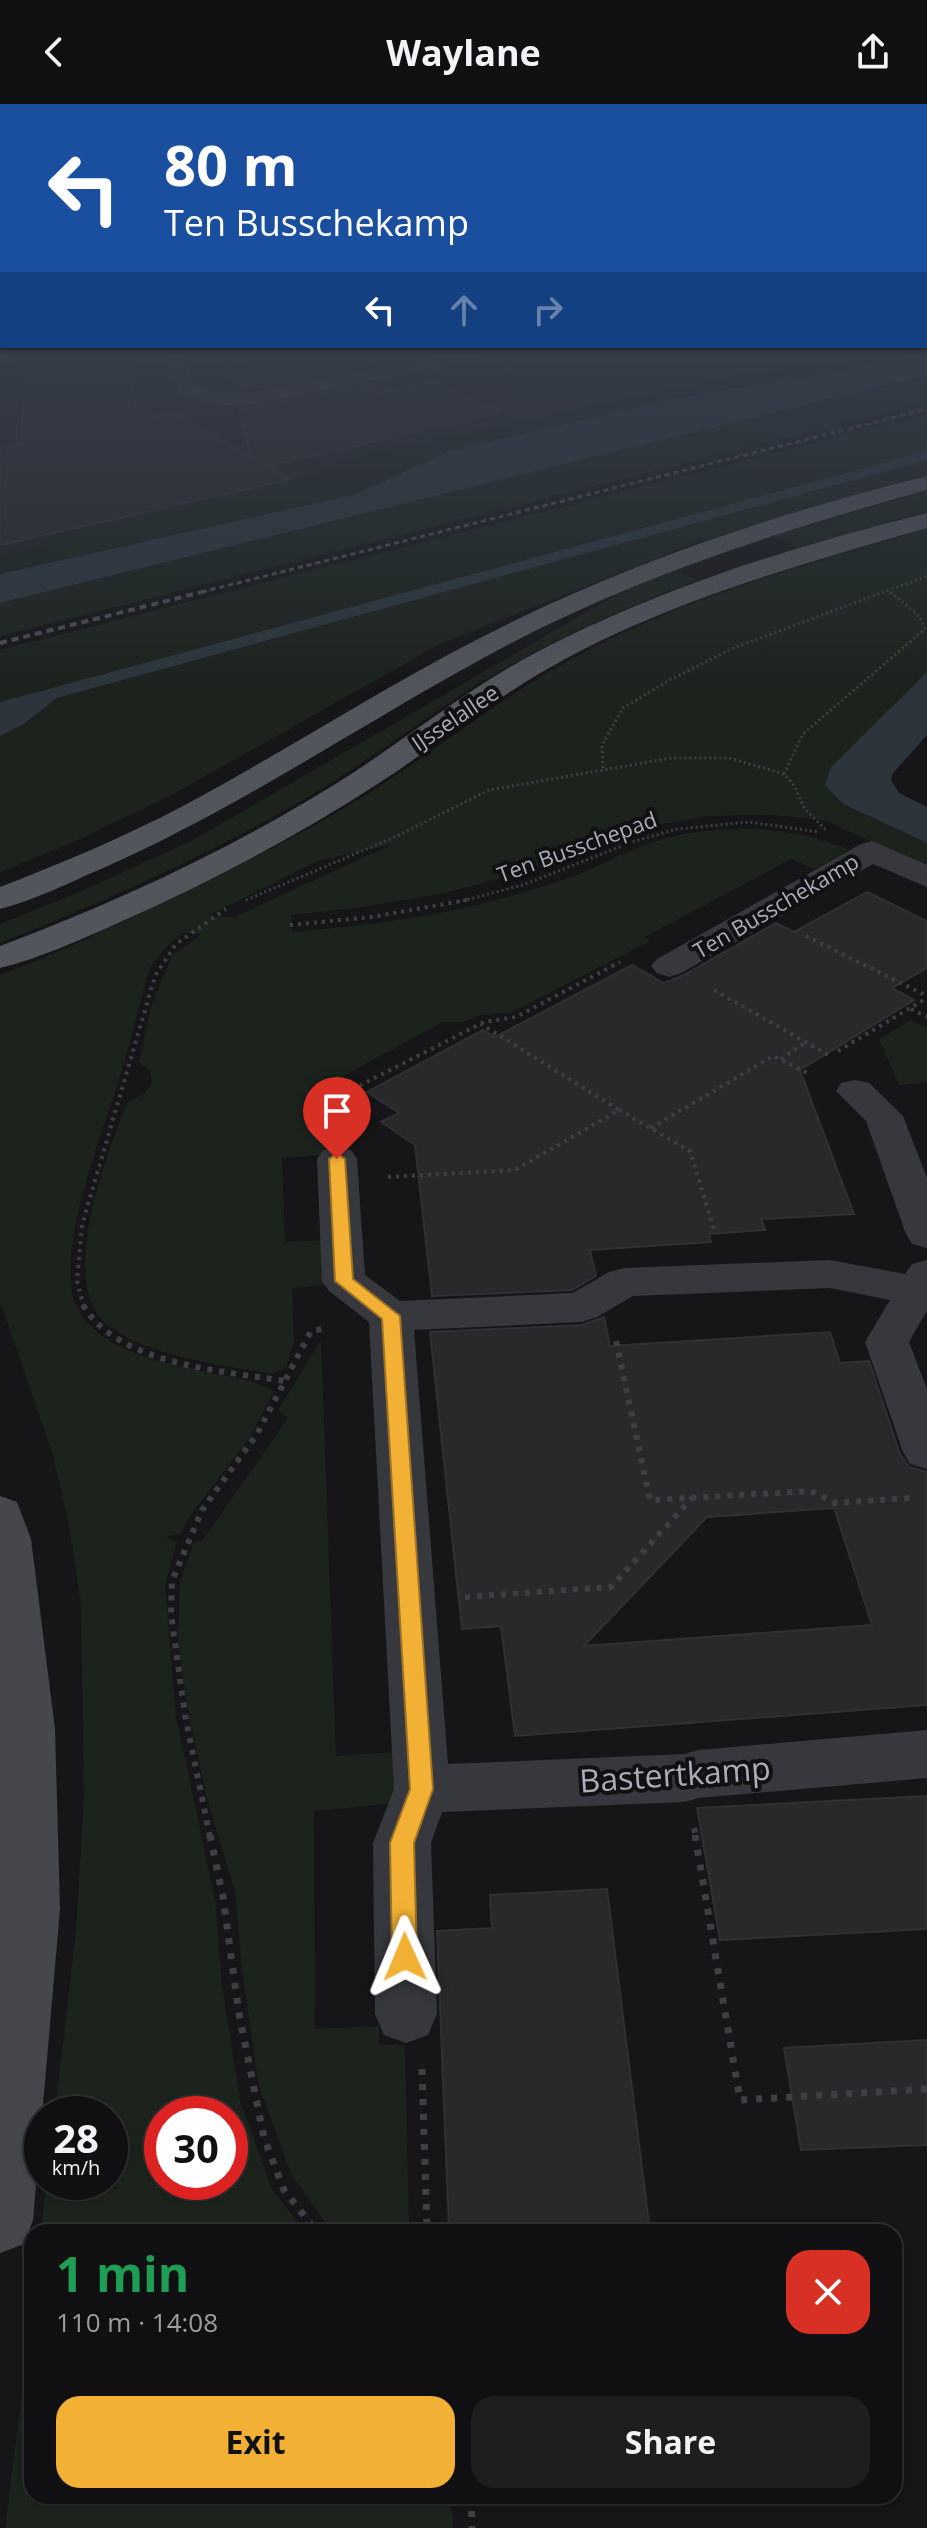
<!DOCTYPE html>
<html lang="en">
<head>
<meta charset="utf-8">
<style>
	body { margin:0; font-family:"Open Sans",sans-serif; background:#1e1e20; color:#f1f3f6; height:100vh; display:flex; flex-direction:column; font-size:30px; white-space:nowrap }
	* { box-sizing:border-box; margin:0 }
	p { font-size:26px; color:#9c9d9f }
	.icon { flex:none; width:44px; height:44px; fill:none; stroke:currentColor; stroke-width:2; stroke-linecap:round; stroke-linejoin:round }
	.map { position:relative; flex:1; overflow:hidden }
	.sheet { position:absolute; left:24px; top:2120px; width:878px; height:280px; display:flex; flex-direction:column; background:#101012; border-radius:24px; box-shadow:0 2px 6px #0004,0 0 0 2px #303032 }
	.sheet>* { flex:none }
	.banner { position:absolute; left:0px; top:0px; width:928px; height:244px; box-shadow:0 2px 6px #0004,0 0 0 2px #303032; background:#1a4fa0; color:#fff; overflow:hidden }
	.speed { position:absolute; left:24px; top:1992px; display:flex; gap:16px; font-size:40px; font-weight:700; text-align:center }
	.speed>* { display:grid; place-content:center; width:104px; height:104px; border-radius:50%; background:#101012; box-shadow:0 2px 6px #0004,0 0 0 2px #303032; line-height:1 }
	.speed small { font-size:20px; font-weight:400 }
	.speed .limit { border:12px solid #d22; background:#fff; color:#111 }
	.pin { position:absolute; display:grid; place-items:center; width:68px; height:68px; color:#fff; margin:-82px -34px; border-radius:50% 50% 50% 0; rotate:-45deg; box-shadow:0 0 8px #0007 }
	.pin .icon { rotate:45deg }
	.me { position:absolute; width:88px; margin:-44px; rotate:359deg; stroke-linejoin:round; filter:drop-shadow(0 0 6px #0008) }
	.turn { display:flex; align-items:center; gap:28px; height:168px; padding:0 32px; font-size:36px }
	.turn .icon { width:104px; height:104px; stroke-width:2.5 }
	.turn b { display:block; font-size:56px; line-height:68px }
	.lanes { display:flex; align-items:center; height:76px; padding:0 32px; background:#0003; justify-content:center; gap:40px; direction:ltr }
	.lanes .off { opacity:.35 }
	.round { display:grid; place-items:center; flex:none; width:84px; height:84px; border-radius:24px; background:#1e1e20 }
	.headline { display:flex; align-items:center; justify-content:space-between; height:136px; padding:0 32px }
	h1 { font-size:48px; font-weight:700; line-height:60px; color:#1e9e55 }
	.button { display:flex; gap:16px; margin-top:auto; padding:16px 32px }
	.button a { flex:1; height:92px; border-radius:24px; background:#f2b134; color:#111; font-size:32px; font-weight:700; line-height:92px; text-align:center }
	.button a+a { background:#1e1e20; color:#f1f3f6 }
	header { display:flex; justify-content:space-between; align-items:center; height:104px; padding:0 32px; background:#101012; font-size:36px; font-weight:700 }
	.map>svg:first-child { display:block }
	.built { fill:#222225 }
	.green { fill:#1c231d; fill-rule:evenodd }
	.water { fill:#2c353c }
	.building { fill:#29292c; stroke:#303034; stroke-width:2; fill-rule:evenodd }
	.lines { fill:none; stroke-linecap:round; stroke-linejoin:round }
	.path-far3 { stroke:#3d3f44; stroke-width:3; stroke-dasharray:2 3; stroke-linecap:butt }
	.path-far2 { stroke:#3d3f44; stroke-width:4; stroke-dasharray:3 5; stroke-linecap:butt }
	.path-far1 { stroke:#3d3f44; stroke-width:6; stroke-dasharray:5 7; stroke-linecap:butt }
	.path { stroke:#3d3f44; stroke-width:7; stroke-dasharray:6 9; stroke-linecap:butt }
	.street { fill:#37383d; fill-rule:evenodd }
	.secondary { fill:#45474d; fill-rule:evenodd }
	.primary { fill:#53555c; fill-rule:evenodd }
	.rail-far1 { stroke:#4a4c52; stroke-width:3; stroke-dasharray:5 4; stroke-linecap:butt }
	.rail { stroke:#4a4c52; stroke-width:4; stroke-dasharray:7 5; stroke-linecap:butt }
	.route { fill:#f2b134; stroke:#9d7322; stroke-width:2 }
	.labels { text-anchor:middle; stroke-width:8; stroke-linejoin:round; paint-order:stroke }
	.far-street-label { font-size:22px; fill:#a8adb8; stroke:#111113 }
	.near-street-label { font-size:32px; fill:#a8adb8; stroke:#111113 }
</style>
</head>
<body>
<header><svg class="icon" aria-label="back" viewBox="0 0 24 24"><path d="M15 5l-7 7 7 7"/></svg>Waylane<svg class="icon" aria-label="share" viewBox="0 0 24 24"><path d="M12 15V3M7 8l5-5 5 5M5 13v7h14v-7"/></svg></header>
<div class="map">
<svg width="927" height="2424" viewBox="0 0 927 2424">
	<rect width="100%" height="100%" fill="#161618"/>
	<path class="built" d="M 0,250 L 855,250 L 0,456 Z"/>
	<path class="green" d="M 831,250 L 914,250 L 807,274 L 676,294 L 450,347 L 356,390 L 0,470 L 0,450 L 46,440 L 40,434 L 300,376 C 358,347 426,338 489,325 C 585,304 680,281 777,266 L 788,263 L 784,260 Z
		M 927,271 L 927,298 L 0,532 L 0,499 Z
		M 927,310 L 927,347 L 0,598 L 0,546 Z
		M 927,356 L 927,371 L 693,440 L 440,540 L 170,692 L 67,741 L 0,768 L 0,632 L 24,620 L 57,594 Z
		M 927,387 L 927,407 L 799,443 L 772,432 Z
		M 927,425 L 927,568 L 831,663 L 843,700 L 927,739 L 927,763 L 824,716 L 773,711 L 707,712 L 630,726 L 547,761 L 445,789 L 356,804 L 291,811 L 292,828 C 361,822 430,814 497,796 C 526,788 556,779 584,768 C 610,757 636,743 663,735 C 722,719 794,721 849,746 L 815,765 L 791,755 L 645,833 L 650,837 L 510,909 L 481,911 L 463,918 L 442,918 L 340,974 L 329,994 L 333,1050 L 282,1054 L 285,1138 L 323,1136 L 327,1181 L 292,1184 L 294,1237 L 286,1264 L 272,1270 C 223,1261 149,1253 109,1222 C 55,1182 107,1049 128,998 L 144,990 L 152,979 L 150,966 L 139,958 L 152,899 L 172,852 L 202,830 L 182,829 L 165,844 L 150,864 C 139,900 131,938 119,975 C 101,1034 60,1133 73,1193 C 76,1209 93,1226 107,1235 C 139,1255 179,1262 216,1270 C 236,1274 256,1276 274,1287 L 250,1333 L 187,1416 L 181,1429 L 166,1433 L 177,1438 L 165,1481 L 176,1613 L 215,1796 L 222,1882 L 240,1996 L 272,2086 L 306,2128 L 41,2128 L 47,2078 L 110,2078 L 110,2010 L 55,2010 L 76,1827 L 84,1695 L 81,1499 L 69,1421 L 53,1351 L 0,1197 L 0,871 C 58,850 115,821 171,794 C 238,762 306,729 369,689 C 437,646 499,595 570,556 C 682,494 805,461 927,425 ZM 393,740 L 234,813 L 208,812 L 317,757 ZM 162,2010 L 230,2010 L 230,2078 L 162,2078 Z
		M 674,466 L 697,476 C 629,502 562,531 499,568 C 433,606 373,655 306,694 C 209,751 105,797 0,839 L 0,820 L 82,787 L 195,735 L 623,487 Z
		M 911,916 L 927,924 L 927,979 L 899,981 L 879,935 Z
		M 321,1236 L 336,1652 L 395,1648 L 397,1699 L 314,1707 L 315,1925 L 379,1922 L 379,1941 L 405,1941 L 409,2128 L 332,2128 L 291,2070 L 259,1982 L 242,1865 L 235,1787 L 208,1698 L 188,1608 L 178,1536 L 180,1479 L 194,1438 L 202,1437 L 288,1314 L 278,1306 Z
		M 32,2209 L 32,2392 L 451,2392 L 453,2424 L 5,2424 Z"/>
	<path class="water" d="M 914,250 L 927,250 L 927,271 L 0,499 L 0,470 L 356,390 L 450,347 L 676,294 L 807,274 Z
		M 927,347 L 927,356 L 57,594 L 24,620 L 0,632 L 0,598 Z
		M 927,568 L 927,631 L 893,669 L 891,676 L 899,689 L 927,703 L 927,739 L 843,700 L 825,681 L 831,663 Z"/>
	<path class="building" d="M 22,250 L 129,250 L 138,316 L 174,308 L 251,353 L 239,305 L 373,280 L 377,289 L 434,277 L 502,308 L 268,362 L 290,375 L 0,441 L 0,344 L 22,339 Z
		M 247,250 L 361,250 L 366,263 L 235,286 L 228,258 L 249,257 Z
		M 867,788 L 927,817 L 927,864 L 892,884 L 914,896 L 800,966 L 854,1110 L 761,1115 L 765,1126 L 709,1130 L 711,1138 L 590,1146 L 596,1172 L 572,1186 L 432,1192 L 415,1041 L 381,1018 L 399,1009 L 367,988 L 483,926 L 495,933 L 632,861 L 664,879 L 682,872 L 776,819 L 794,828 Z
		M 604,1213 L 610,1242 L 830,1228 L 840,1259 L 869,1257 L 900,1350 L 909,1363 L 927,1368 L 927,1601 L 515,1632 L 501,1522 L 462,1525 L 430,1228 L 582,1221 ZM 834,1404 L 872,1521 L 584,1542 L 707,1413 Z
		M 927,1692 L 927,1825 L 720,1836 L 697,1704 Z
		M 607,1785 L 650,2128 L 515,2128 L 514,2123 L 449,2126 L 437,1827 L 492,1824 L 490,1791 Z
		M 927,1936 L 927,2041 L 801,2046 L 784,1944 Z"/>
	<g class="lines">
		<path class="path-far3" d="M 603,664 L 602,641 L 623,604 L 670,576 L 731,545 L 927,472
			M 784,670 L 803,630 L 925,525 L 920,513 L 888,486
			M 246,796 L 395,733 L 489,686 L 672,654 L 729,654 L 784,670 L 793,680 L 805,705 L 826,726
			M 458,798 L 523,781 L 632,738 L 677,725 L 749,718 L 819,728"/>
		<path class="path-far2" d="M 290,821 L 372,813 L 467,796
			M 806,832 L 927,892
			M 714,886 L 830,952
			M 911,905 L 927,913
			M 838,947 L 927,894
			M 781,955 L 808,937
			M 619,1006 L 690,1047 L 715,1129
			M 343,1013 L 344,992 L 355,984 L 484,918 L 516,913 L 620,858
			M 651,1024 L 773,952 L 810,970
			M 388,1073 L 515,1066 L 619,1006 L 481,920
			M 84,1203 L 77,1177 L 82,1121 L 155,872 L 176,840 L 226,805"/>
		<path class="path-far1" d="M 83,1201 C 118,1261 224,1267 285,1277
			M 616,1237 L 650,1396 L 811,1387 L 835,1399 L 910,1394
			M 465,1493 L 611,1483 L 692,1394
			M 694,1724 L 696,1733
			M 210,1733 L 185,1611 L 171,1510 L 172,1477 L 202,1406 L 257,1330 L 311,1227 L 328,1224"/>
		<path class="path" d="M 210,1731 L 223,1793 L 239,1910 L 264,2034 L 284,2086 L 317,2128
			M 695,1731 L 740,1996 L 927,1985
			M 422,1965 L 427,2128
			M 471,2392 L 472,2424"/>
		<path class="street" d="M 163,250 L 183,250 L 195,282 L 213,288 L 243,290 L 449,250 L 488,250 L 478,256 L 243,302 L 211,300 L 179,290 Z
			M 872,737 L 927,761 L 927,783 L 873,760 L 681,869 L 669,873 L 657,869 L 651,862 L 657,855 L 861,740 Z
			M 855,976 L 869,979 L 903,1012 L 927,1074 L 927,1144 L 912,1140 L 906,1130 L 866,1017 L 836,987 L 841,979 Z
			M 337,1043 L 351,1046 L 357,1055 L 365,1171 L 400,1197 L 573,1189 L 609,1168 L 624,1164 L 830,1156 L 905,1170 L 912,1160 L 927,1156 L 927,1207 L 909,1238 L 927,1285 L 927,1365 L 910,1360 L 903,1348 L 865,1238 L 890,1196 L 830,1184 L 633,1192 L 597,1213 L 582,1218 L 414,1226 L 448,1660 L 685,1650 L 698,1646 L 927,1626 L 927,1674 L 698,1694 L 685,1698 L 442,1708 L 431,1739 L 437,1910 L 428,1931 L 406,1939 L 384,1931 L 375,1910 L 373,1739 L 394,1685 L 369,1218 L 329,1187 L 322,1177 L 317,1055 L 323,1046 Z"/>
		<path class="secondary" d="M 0,1392 L 17,1398 L 31,1435 L 55,1625 L 60,1805 L 33,2116 L 24,2140 L 0,2149 Z"/>
		<path class="primary" d="M 927,372 L 927,386 C 776,428 625,476 487,552 C 358,622 236,706 101,765 C 68,779 35,796 0,805 L 0,783 C 62,759 124,733 183,702 C 295,642 401,571 516,516 C 646,453 786,407 927,372 Z
			M 927,409 L 927,424 C 799,461 666,497 549,564 C 489,598 436,642 379,679 C 296,733 208,779 118,819 C 80,836 40,854 0,864 L 0,842 C 117,798 231,745 337,679 C 404,637 465,586 535,549 C 657,485 793,442 927,409 Z"/>
		<path class="rail-far1" d="M 202,488 L 927,305"/>
		<path class="rail" d="M 0,539 L 210,486"/>
	</g>
	<linearGradient id="sky" x2="0" y2="1"><stop stop-color="#0c0c0d"/><stop offset="0.42" stop-color="#363c48"/><stop offset="1" stop-color="#363c48" stop-opacity="0"/></linearGradient>
	<rect width="927" height="589" fill="url(#sky)"/>
	<path class="route" d="M 337,1049 L 345,1055 L 353,1175 L 400,1212 L 433,1685 L 414,1739 L 417,1853 L 413,1861 L 405,1864 L 396,1861 L 392,1853 L 390,1739 L 410,1685 L 382,1215 L 335,1177 L 329,1055 Z"/>
	<g class="labels">
		<g class="far-street-label">
			<text transform="translate(455 614) rotate(-34)" y="8">IJsselallee</text>
			<text transform="translate(577 743) rotate(-20)" y="8">Ten Busschepad</text>
			<text transform="translate(776 802) rotate(-30)" y="8">Ten Busschekamp</text>
		</g>
		<g class="near-street-label">
			<text transform="translate(675 1671) rotate(-4)" y="11">Bastertkamp</text>
		</g>
	</g>
</svg>
<div class="speed"><div>28<small>km/h</small></div><div class="limit">30</div></div>
<div class="pin" style="left:337px;top:1055px;background:#d93025"><svg class="icon" aria-label="arrive" viewBox="0 0 24 24"><path d="M6 21V4h12l-3 4 3 4H6"/></svg></div>
<svg class="me" style="left:405px;top:1853px" viewBox="-20 -20 40 40"><path d="M0-17L14 15 0 8-14 15z" fill="#f2b134" stroke="#fff" stroke-width="4"/></svg>
<div class="banner">
<div class="turn"><svg class="icon" aria-label="left" viewBox="0 0 24 24"><path d="M17 20v-9H6M10 6l-5 5 5 5"/></svg><div><b>80 m</b>Ten Busschekamp</div></div>
<div class="lanes"><svg class="icon" aria-label="left" viewBox="0 0 24 24"><path d="M17 20v-9H6M10 6l-5 5 5 5"/></svg><svg class="icon off" aria-label="ahead" viewBox="0 0 24 24"><path d="M12 20V5M6 11l6-6 6 6"/></svg><svg class="icon off" aria-label="right" viewBox="0 0 24 24"><path d="M7 20v-9h11M14 6l5 5-5 5"/></svg></div>
</div>
<section class="sheet">
<div class="headline"><div><h1>1 min</h1><p>110 m · 14:08</p></div><a class="round" style="background:#d93025;color:#fff"><svg class="icon" aria-label="close" viewBox="0 0 24 24"><path d="M6 6l12 12M18 6L6 18"/></svg></a></div>
<div class="button"><a>Exit</a><a>Share</a></div>
</section>
</div>
</body>
</html>
